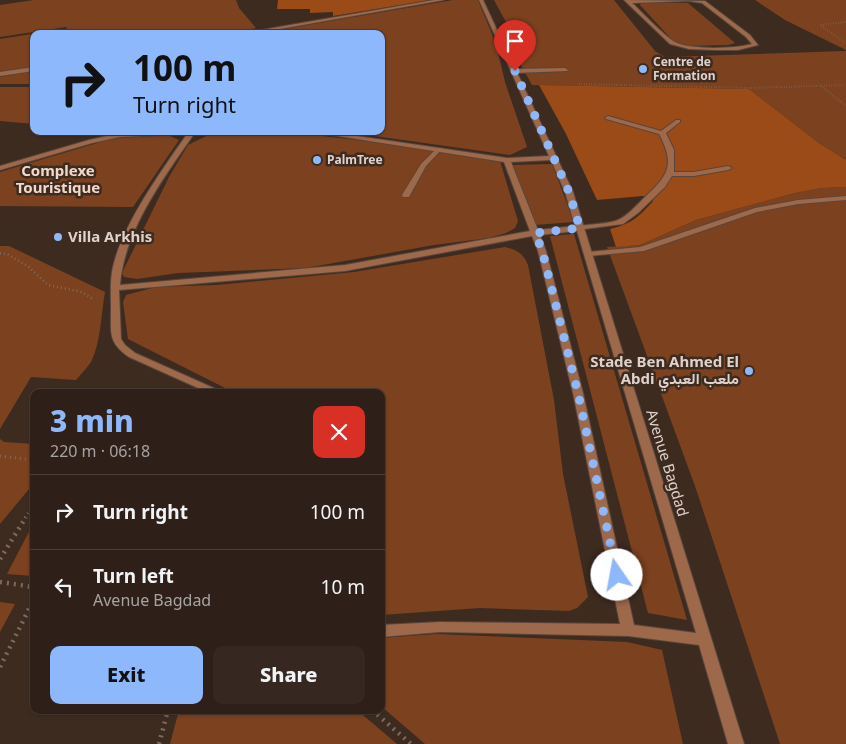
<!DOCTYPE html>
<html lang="en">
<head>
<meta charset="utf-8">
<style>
	body { margin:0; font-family:"Noto Sans",Vazirmatn,sans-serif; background:#362821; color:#f1f3f6; height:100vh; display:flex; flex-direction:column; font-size:19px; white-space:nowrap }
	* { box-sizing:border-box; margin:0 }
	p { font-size:16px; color:#a7a3a2 }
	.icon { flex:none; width:28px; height:28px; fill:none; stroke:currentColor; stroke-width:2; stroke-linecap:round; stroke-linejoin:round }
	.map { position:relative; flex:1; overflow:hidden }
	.details { position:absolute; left:30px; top:389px; width:355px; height:325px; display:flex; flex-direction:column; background:#2e2018; border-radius:10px; box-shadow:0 1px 4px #0004,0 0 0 1px #493e37 }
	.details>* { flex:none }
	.top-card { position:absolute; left:30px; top:30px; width:355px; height:105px; border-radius:10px; box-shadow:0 1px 4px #0004,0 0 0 1px #493e37; background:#8db9fc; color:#111; overflow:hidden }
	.pin { position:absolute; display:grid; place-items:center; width:42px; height:42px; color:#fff; margin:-51px -21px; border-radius:50% 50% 50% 0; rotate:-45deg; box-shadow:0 0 5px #0007 }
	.pin .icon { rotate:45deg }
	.me { position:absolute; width:55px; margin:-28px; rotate:348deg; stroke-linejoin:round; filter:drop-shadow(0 0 4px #0008) }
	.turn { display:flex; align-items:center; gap:18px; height:105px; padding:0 20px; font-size:22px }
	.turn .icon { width:65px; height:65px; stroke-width:2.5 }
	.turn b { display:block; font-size:35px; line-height:42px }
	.round { display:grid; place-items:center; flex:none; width:52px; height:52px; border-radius:10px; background:#362821 }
	.headline { display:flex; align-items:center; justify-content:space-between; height:85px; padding:0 20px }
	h1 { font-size:30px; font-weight:800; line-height:38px; color:#8db9fc }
	.cta { display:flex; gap:10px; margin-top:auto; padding:10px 20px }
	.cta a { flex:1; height:58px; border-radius:10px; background:#8db9fc; color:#111; font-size:20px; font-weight:800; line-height:58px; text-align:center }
	.cta a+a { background:#362821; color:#f1f3f6 }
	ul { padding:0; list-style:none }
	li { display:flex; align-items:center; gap:15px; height:75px; padding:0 20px; border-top:1px solid #493e37 }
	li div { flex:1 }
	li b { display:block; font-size:19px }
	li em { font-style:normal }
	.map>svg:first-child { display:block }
	.green { fill:#7c4220 }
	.forest { fill:#9a4b17 }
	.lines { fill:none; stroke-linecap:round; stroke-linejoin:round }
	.service-casing { stroke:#58463c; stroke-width:2 }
	.minor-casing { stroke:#58463c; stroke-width:2 }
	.path-far3 { stroke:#7b6b62; stroke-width:2; stroke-dasharray:0.5 2; stroke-linecap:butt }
	.path-far2 { stroke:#7b6b62; stroke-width:2.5; stroke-dasharray:1 3; stroke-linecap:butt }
	.path-far1 { stroke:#7b6b62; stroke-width:3; stroke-dasharray:1 4; stroke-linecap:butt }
	.path { stroke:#7b6b62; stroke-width:4.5; stroke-dasharray:2 5; stroke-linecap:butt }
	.service { fill:#9e684a; fill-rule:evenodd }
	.minor { fill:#9e684a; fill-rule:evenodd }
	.route { stroke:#8db9fc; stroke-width:9; stroke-dasharray:0 16.2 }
	.poi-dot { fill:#8db9fc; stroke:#3e2b20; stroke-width:2 }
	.labels { text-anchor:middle; stroke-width:5; stroke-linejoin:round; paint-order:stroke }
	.far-poi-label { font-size:12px; font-weight:bold; fill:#dfd2cc; stroke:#3e2b20; text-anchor:start }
	.far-quarter-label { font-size:15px; font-weight:bold; fill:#f2d8cb; stroke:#3e2b20 }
	.poi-label { font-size:15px; font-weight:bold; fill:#dfd2cc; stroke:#3e2b20; text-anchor:start }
	.street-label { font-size:15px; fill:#dfd2cc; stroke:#3e2b20 }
</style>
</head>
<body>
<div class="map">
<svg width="846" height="744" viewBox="0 0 846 744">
	<rect width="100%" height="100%" fill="#3e2b20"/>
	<path class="green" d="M 34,0 L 236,0 L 239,8 L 256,28 L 226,34 L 70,34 L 66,27 L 0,37 L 0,5 Z
		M 453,0 L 478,0 L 496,44 L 505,82 L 527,147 L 510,155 L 339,131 L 381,131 L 381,34 L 255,34 Z
		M 494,0 L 614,0 L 655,51 L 665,57 L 846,51 L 846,160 L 819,143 L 749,89 L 532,85 L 518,60 L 526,59 Z
		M 755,0 L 846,0 L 846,50 L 785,20 Z
		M 641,3 L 688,3 L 735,43 L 728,45 L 684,46 L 675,43 L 640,5 Z
		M 58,30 L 60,34 L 34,34 L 34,67 L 0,73 L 0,39 Z
		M 34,71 L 34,84 L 0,84 L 0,77 Z
		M 0,87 L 34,87 L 34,124 L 0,121 Z
		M 223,133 L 306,134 L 407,146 L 500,161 L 518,221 L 515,228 L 506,233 L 489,238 L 434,245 L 306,268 L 178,273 L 137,279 L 124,277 L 122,273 L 169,177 L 188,145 L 206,136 Z
		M 168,135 L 179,140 L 133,207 L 0,206 L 0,172 L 114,138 Z
		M 552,164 L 574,222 L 535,225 L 512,165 Z
		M 846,187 L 846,744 L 780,744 L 695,486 L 607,247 L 640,245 L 696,220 L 795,193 L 822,188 Z
		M 574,234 L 687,620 L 648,613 L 550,236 Z
		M 0,246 L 9,246 L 105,292 C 101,314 101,342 91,362 C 87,368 81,374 76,380 L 31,377 L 0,429 Z
		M 505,247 C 517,250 523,253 528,265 L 554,400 L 563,474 L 588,597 L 577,608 L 569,611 L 480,608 L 381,615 L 381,392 L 233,392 L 128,339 L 123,302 L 126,295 L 156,287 L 216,285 L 354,272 Z
		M 0,439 L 4,442 L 34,444 L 34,483 L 0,524 Z
		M 34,522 L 34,576 L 7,574 Z
		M 0,602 L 15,604 L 0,632 Z
		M 436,634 L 627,642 L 662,650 L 683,744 L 425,744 L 381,706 L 381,638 Z
		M 179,710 L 357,710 L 397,744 L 170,744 Z"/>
	<path class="forest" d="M 278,0 L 431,0 L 333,16 L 333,12 L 310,13 L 310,9 L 277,9 Z
		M 539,85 L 749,89 L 819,143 L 846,160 L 846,187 L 822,188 L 795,193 L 696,220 L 640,245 L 616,247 L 610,229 C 631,224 639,217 653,201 L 652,199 L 643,196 L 597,200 L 566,134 Z"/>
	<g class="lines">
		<defs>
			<path id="service" d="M 565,68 L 568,70 L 567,71 L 515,73 L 512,71 L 515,69 Z
				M 608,116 L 661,131 L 676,120 L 680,120 L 680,122 L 666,133 L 674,150 L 674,172 L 694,172 L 728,166 L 732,168 L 728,170 L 694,176 L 672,176 L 665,187 L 638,213 L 623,224 L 577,230 L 576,228 L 580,226 C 590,224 609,224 618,220 C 627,216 635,207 642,200 C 666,177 677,167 659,134 L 606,119 L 605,118 Z
				M 437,148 L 442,149 L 426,166 L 409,197 L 403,197 L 402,195 L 421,164 Z
				M 846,196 L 846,200 L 798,204 L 757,212 L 644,251 L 588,256 L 584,254 L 588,252 L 640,247 L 755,208 L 798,200 Z"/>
			<path id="minor" d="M 434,0 L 444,0 L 251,34 L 238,34 Z
				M 479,0 L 483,0 L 573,192 L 744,744 L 728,744 L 699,645 L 628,636 L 440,632 L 381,637 L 381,625 L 440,622 L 620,624 L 573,393 L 538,251 L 532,236 L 345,271 L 119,290 L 121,339 L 125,345 L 135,353 L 218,390 L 219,392 L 207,392 L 129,357 C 108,342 111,334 111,310 C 111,298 110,285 112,272 C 119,229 162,170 187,134 L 120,137 L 92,143 L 0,170 L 0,166 L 89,140 L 120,133 L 215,131 L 212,133 L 194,134 C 164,177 124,231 120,285 L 345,265 L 530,231 L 504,162 L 305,131 L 323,131 L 507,158 L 549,156 ZM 551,160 L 565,192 L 575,226 L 538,230 L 511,162 ZM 577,231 L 696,633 L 634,625 L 583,393 L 546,251 L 540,235 Z
				M 624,0 L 705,1 L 750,35 L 758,45 L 738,50 L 714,50 L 689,49 L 670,44 ZM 689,1 L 702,3 L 746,37 L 752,44 C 735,49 690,50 675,42 C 665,37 642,12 632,3 Z
				M 34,67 L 34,71 L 0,76 L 0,72 Z"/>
		</defs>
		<use href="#service" class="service-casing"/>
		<use href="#minor" class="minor-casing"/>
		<path class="path-far3" d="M 846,22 L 820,25 L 846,43
			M 579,84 L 748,88 L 846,85
			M 821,86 L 846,106"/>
		<path class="path-far2" d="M 0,253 L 7,254 L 29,267 L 48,285 L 82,292 L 93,299"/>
		<path class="path-far1" d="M 0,456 L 34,460
			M 25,518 L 34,504"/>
		<path class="path" d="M 0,559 L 26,517
			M 0,582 L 33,587
			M 0,667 L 31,605 L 33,588
			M 372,710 L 411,744
			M 159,744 L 168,710"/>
		<use href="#service" class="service"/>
		<use href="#minor" class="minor"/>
	</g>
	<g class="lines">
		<path class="route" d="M 515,71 L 569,192 L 580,228 L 535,233 L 542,250 L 578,393 L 617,575"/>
	</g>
	<g class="poi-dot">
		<circle cx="643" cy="69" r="5"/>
		<circle cx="317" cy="160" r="5"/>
		<circle cx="58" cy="237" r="5"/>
		<circle cx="749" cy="371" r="5"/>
	</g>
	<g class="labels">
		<g class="far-poi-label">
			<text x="653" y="66">Centre de<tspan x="653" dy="14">Formation</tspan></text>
			<text x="327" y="164">PalmTree</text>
		</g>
		<g class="far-quarter-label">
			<text x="58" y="176">Complexe<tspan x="58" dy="17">Touristique</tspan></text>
		</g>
		<g class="poi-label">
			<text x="68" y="242">Villa Arkhis</text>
			<text x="739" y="367" text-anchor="end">Stade Ben Ahmed El<tspan x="739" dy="17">Abdi ملعب العبدي</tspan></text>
		</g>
		<g class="street-label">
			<text transform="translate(667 463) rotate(73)" y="5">Avenue Bagdad</text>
		</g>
	</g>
</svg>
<div class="pin" style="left:515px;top:71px;background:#d93025"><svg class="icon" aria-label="arrive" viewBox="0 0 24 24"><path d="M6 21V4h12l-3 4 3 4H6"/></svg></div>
<svg class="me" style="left:617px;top:575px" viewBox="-20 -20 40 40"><circle r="19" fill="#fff"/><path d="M0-13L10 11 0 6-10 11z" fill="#8db9fc"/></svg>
<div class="top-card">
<div class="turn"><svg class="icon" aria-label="right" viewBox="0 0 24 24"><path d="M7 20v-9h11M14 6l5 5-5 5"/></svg><div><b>100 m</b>Turn right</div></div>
</div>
<section class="details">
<div class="headline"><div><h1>3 min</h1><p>220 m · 06:18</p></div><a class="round" style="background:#d93025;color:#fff"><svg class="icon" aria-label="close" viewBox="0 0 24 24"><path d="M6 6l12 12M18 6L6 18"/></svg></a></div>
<ul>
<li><svg class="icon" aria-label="right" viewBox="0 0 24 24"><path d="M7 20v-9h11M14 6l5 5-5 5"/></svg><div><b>Turn right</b></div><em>100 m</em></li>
<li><svg class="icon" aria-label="left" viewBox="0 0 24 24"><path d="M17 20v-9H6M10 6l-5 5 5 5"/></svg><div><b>Turn left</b><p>Avenue Bagdad</p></div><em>10 m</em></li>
</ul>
<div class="cta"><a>Exit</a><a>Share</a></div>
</section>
</div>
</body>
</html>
